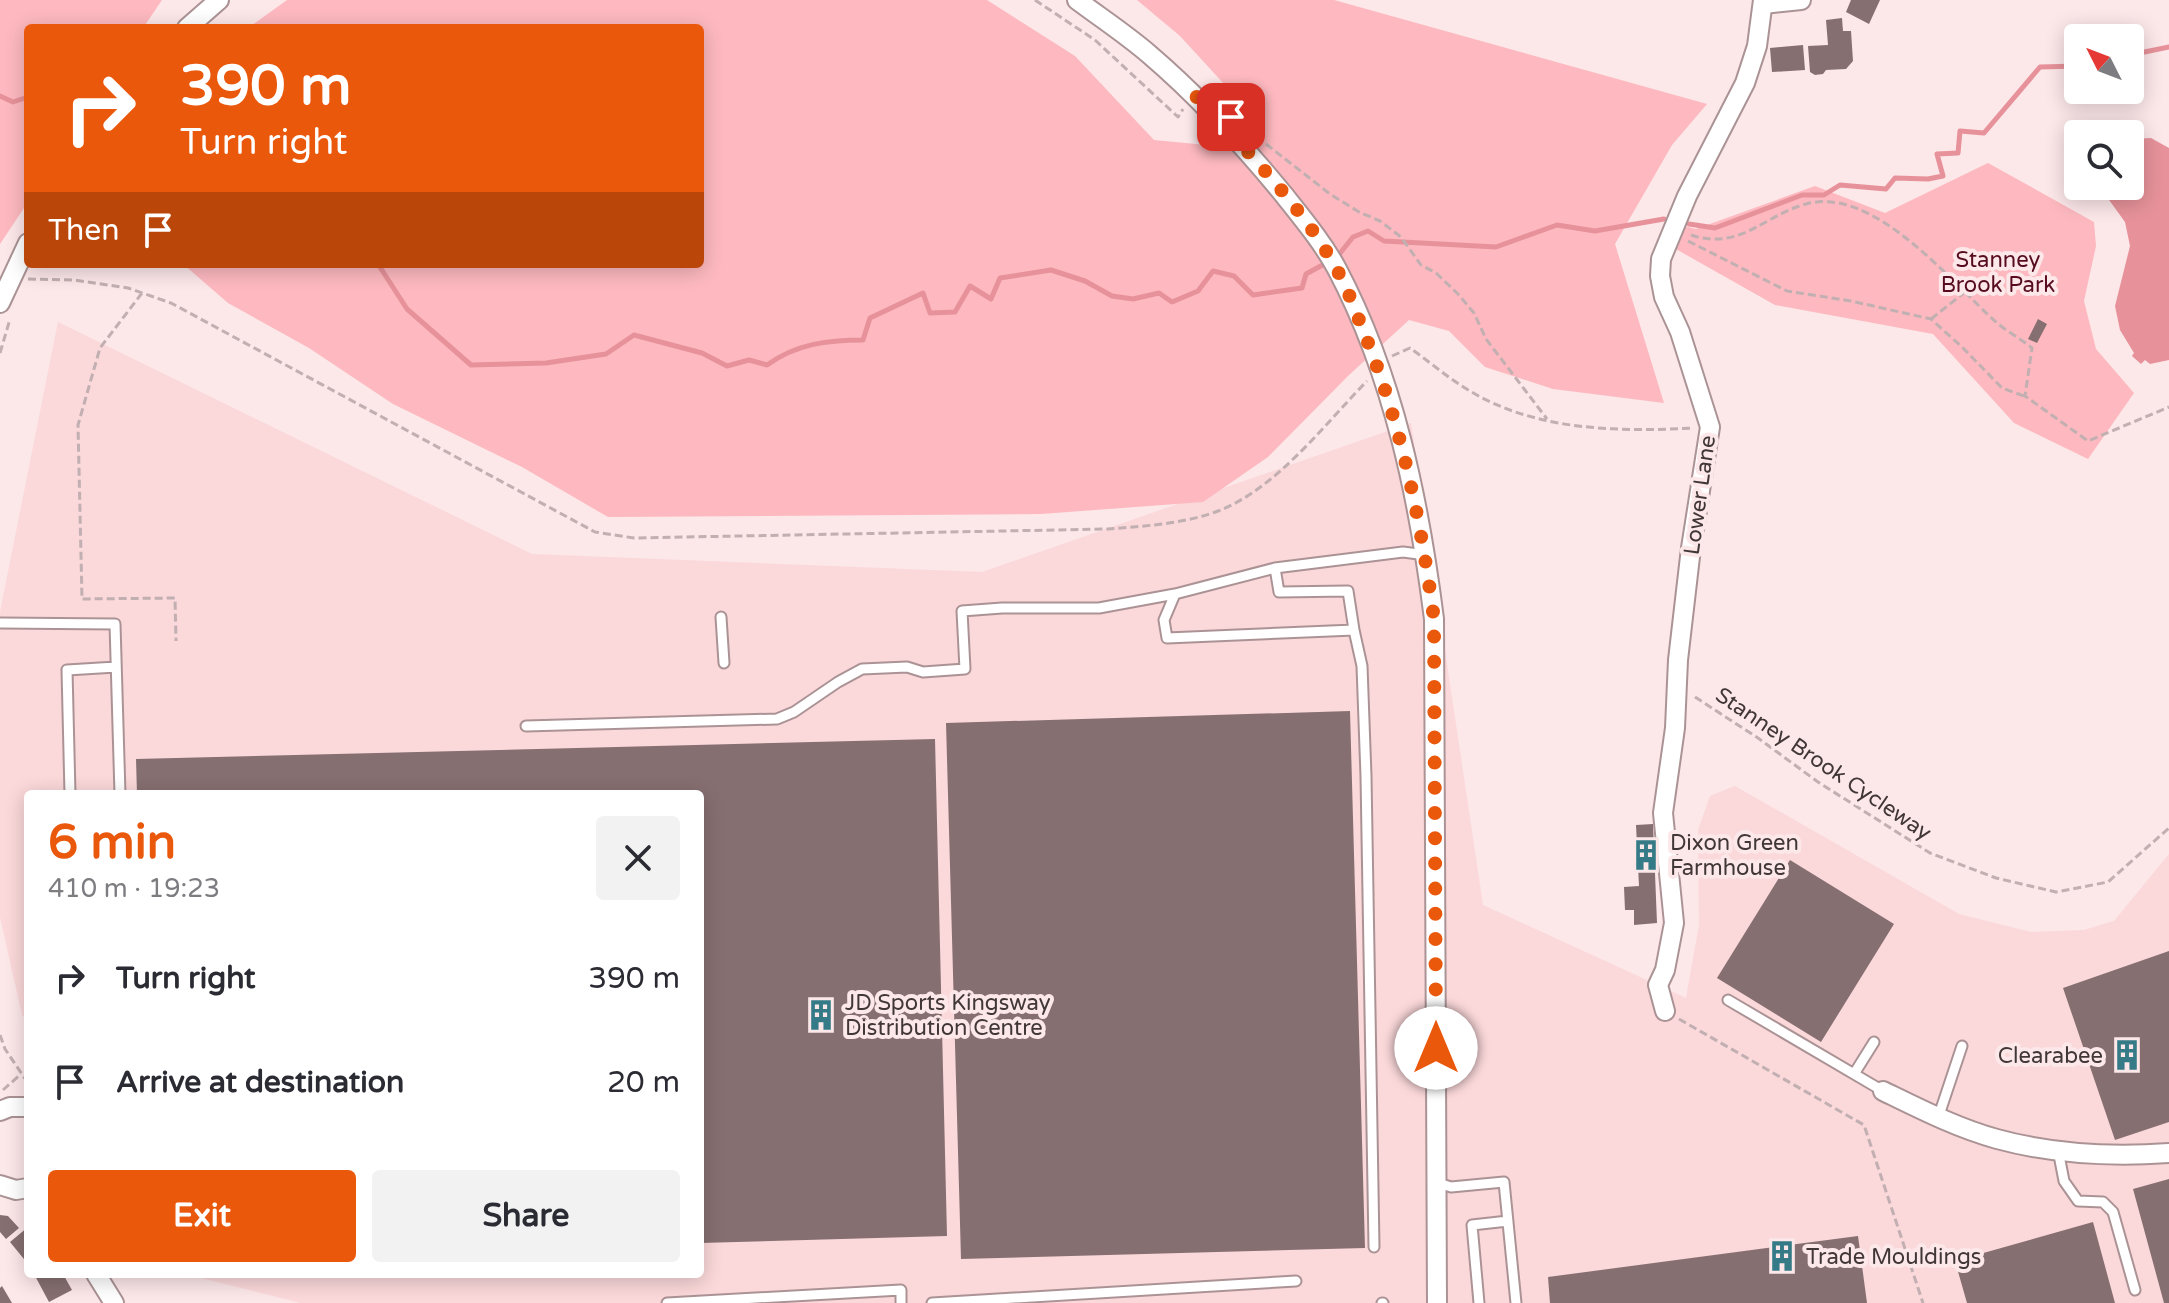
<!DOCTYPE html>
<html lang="en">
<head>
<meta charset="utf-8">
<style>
	body { margin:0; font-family:"Varela Round",sans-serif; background:#f2f2f3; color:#2b2b33; height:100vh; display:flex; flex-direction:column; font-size:30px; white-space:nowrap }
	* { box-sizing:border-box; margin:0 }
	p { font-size:26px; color:#7c7c81 }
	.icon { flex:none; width:44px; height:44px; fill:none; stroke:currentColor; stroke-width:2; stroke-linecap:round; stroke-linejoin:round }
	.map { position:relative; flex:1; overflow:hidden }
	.drawer { position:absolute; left:24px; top:790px; width:680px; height:488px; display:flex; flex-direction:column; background:#fff; border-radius:8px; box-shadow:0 4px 20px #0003 }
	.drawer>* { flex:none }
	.top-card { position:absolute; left:24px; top:24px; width:680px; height:244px; border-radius:8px; box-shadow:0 4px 20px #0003; background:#ea580c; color:#fff; overflow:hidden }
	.needle { width:52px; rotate:312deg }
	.fabs { position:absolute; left:2064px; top:24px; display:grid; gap:16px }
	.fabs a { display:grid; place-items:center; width:80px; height:80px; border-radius:8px; background:#fff; box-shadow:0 4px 20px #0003; font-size:40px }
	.pin { position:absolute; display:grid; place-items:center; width:68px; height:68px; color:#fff; margin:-34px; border-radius:16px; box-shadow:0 4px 12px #0006 }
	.me { position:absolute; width:88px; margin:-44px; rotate:0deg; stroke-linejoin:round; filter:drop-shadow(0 0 6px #0008) }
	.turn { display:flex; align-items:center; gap:28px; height:168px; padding:0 24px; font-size:36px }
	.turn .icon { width:104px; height:104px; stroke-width:2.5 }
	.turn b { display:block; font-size:56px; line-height:68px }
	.then { display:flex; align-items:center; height:76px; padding:0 24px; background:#0003; gap:16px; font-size:30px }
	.round { display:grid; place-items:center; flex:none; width:84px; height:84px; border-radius:8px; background:#f2f2f3 }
	.head { display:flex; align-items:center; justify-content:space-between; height:136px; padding:0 24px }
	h1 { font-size:48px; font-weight:800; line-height:60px; color:#ea580c }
	.primary-button { display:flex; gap:16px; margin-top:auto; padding:16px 24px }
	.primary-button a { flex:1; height:92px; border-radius:8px; background:#ea580c; color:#fff; font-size:32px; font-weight:800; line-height:92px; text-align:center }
	.primary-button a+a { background:#f2f2f3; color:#2b2b33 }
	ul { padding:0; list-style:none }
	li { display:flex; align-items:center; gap:24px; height:104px; padding:0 24px }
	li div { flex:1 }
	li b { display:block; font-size:30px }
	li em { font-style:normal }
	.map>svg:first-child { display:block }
	.built { fill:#fbd8da }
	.green { fill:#fdb9bf }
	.water { fill:#e7929a }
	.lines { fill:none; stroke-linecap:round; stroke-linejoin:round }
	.stream { stroke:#e7929a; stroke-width:5 }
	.building { fill:#866f71 }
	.lane-casing { stroke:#ab9395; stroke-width:13 }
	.street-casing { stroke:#ab9395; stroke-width:22 }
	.path { stroke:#c1afb1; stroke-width:3; stroke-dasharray:8 4; stroke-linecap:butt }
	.lane { stroke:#fff; stroke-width:9 }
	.street { stroke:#fff; stroke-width:18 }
	.route { stroke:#ea580c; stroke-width:14; stroke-dasharray:0 25.2 }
	.labels { text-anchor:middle; stroke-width:8; stroke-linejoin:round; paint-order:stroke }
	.park-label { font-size:22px; fill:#570b1e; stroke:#fce7e9 }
	.street-label { font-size:22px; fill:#413737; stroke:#fce7e9 }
	.poi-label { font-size:22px; fill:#413737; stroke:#fce7e9; text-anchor:start }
</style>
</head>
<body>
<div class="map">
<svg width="2169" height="1303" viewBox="0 0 2169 1303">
	<rect width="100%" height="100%" fill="#fce7e9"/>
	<path class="built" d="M 58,322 L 532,554 L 982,572 L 1411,423 L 1483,905 L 1686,998 L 1699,925 L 1698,830 L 1710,796 L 1735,786 L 1959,914 L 2031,932 L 2084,930 L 2114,921 L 2169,854 L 2169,1303 L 301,1303 L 185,1274 L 700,1274 L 700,794 L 28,794 L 28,1022 L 22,1015 L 0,917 L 0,612 Z"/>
	<path class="green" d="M 0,0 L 162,0 L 143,28 L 28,28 L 28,202 L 0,244 Z
		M 287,0 L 987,0 L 1075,56 L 1154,140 L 1206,145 L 1235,96 L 1180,36 L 1137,0 L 1334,0 L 1707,104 L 1672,145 L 1615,244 L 1664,403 L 1553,389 L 1485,367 L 1449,331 L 1409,320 L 1348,376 L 1268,457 L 1203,502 L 1041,514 L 608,517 L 522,467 L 393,404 L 309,348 L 228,303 L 183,264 L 700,264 L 700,28 L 248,28 Z
		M 1988,163 L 2094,222 L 2096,246 L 2084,301 L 2096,349 L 2134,393 L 2088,459 L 2014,423 L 1933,334 L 1775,305 L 1674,248 L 1677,224 L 1696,229 L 1815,186 L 1885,213 Z"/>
	<path class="water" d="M 2151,138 L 2169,148 L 2169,360 L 2150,364 L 2145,360 L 2141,364 L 2132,356 L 2134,353 L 2120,330 L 2115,306 L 2130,246 L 2125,222 L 2099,186 L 2130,186 L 2130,139 Z"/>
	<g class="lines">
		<path class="stream" d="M 2130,55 L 2169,47
			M 0,96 L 13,102 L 28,97
			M 1689,224 L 1715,228 L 1802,195 L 1824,195 L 1840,185 L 1886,189 L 1895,178 L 1928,179 L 1943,176 L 1937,154 L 1958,153 L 1960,131 L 1984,133 L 2040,67 L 2078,66
			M 1337,257 L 1353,237 L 1368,231 L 1384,241 L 1496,247 L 1557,225 L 1595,231 L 1664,219
			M 378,264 L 407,309 L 471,365 L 546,363 L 606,354 L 634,335 L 702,353 L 727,366 L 749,360 L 767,365 C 796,344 827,340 863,340 L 870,318 L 923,293 L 930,313 L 955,312 L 970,286 L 991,299 L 1000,278 L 1051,270 L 1085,281 L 1112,296 L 1133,299 L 1159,293 L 1172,302 L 1198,291 L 1213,271 L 1234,276 L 1253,295 L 1302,288 L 1306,274 L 1328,262"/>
	</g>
	<path class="building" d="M 1851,0 L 1880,0 L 1869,24 L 1846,12 Z
		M 1842,18 L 1843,31 L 1851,31 L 1853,61 L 1846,69 L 1826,70 L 1823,74 L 1815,75 L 1810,72 L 1808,46 L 1828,45 L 1826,20 Z
		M 1803,45 L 1805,70 L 1772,72 L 1770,48 Z
		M 2038,319 L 2047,324 L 2037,343 L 2028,339 Z
		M 1350,711 L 1365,1248 L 961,1259 L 946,723 Z
		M 935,739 L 947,1236 L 700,1243 L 700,794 L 137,794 L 136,759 Z
		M 1653,824 L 1657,923 L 1634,925 L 1634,910 L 1625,910 L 1624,887 L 1639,886 L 1636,825 Z
		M 1790,860 L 1894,924 L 1821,1042 L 1717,978 Z
		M 2169,951 L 2169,1122 L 2115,1140 L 2063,988 Z
		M 2169,1179 L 2169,1303 L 2164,1303 L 2133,1189 Z
		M 0,1215 L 8,1216 L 19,1228 L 6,1239 L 0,1232 Z
		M 2093,1222 L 2115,1303 L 1967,1303 L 1955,1261 Z
		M 28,1227 L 28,1264 L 10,1242 Z
		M 1858,1236 L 1867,1303 L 1550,1303 L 1548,1277 Z
		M 34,1274 L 63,1274 L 72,1290 L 49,1302 Z
		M 2,1286 L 12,1303 L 0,1303 L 0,1288 Z"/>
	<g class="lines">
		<defs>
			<path id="lane" d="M 1275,568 L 1279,592 L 1348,591 L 1354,630
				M 1175,594 L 1164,620 L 1167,638 L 1354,630 L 1362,666 L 1366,776 L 1374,1247
				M 721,617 L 724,663
				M 0,623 L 115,624 L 120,794
				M 526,726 L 777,719 L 794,712 L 838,682 L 862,669 L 907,667 L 923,672 L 965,669 L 962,611 L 1002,608 L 1099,608 L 1175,594 L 1275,568 L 1403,552 L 1426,555
				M 70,794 L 67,670 L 116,667
				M 1728,1000 L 1883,1091
				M 1854,1074 L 1874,1042
				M 1938,1118 L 1962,1046
				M 2058,1150 L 2064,1181 L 2078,1201 L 2103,1202 L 2113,1212 L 2135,1290
				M 1435,1182 L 1451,1187 L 1504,1182 L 1516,1303
				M 667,1303 L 901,1290 L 901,1303
				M 932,1303 L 1296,1281
				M 1382,1303 L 1383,1303
				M 1479,1303 L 1472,1225 L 1508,1221"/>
			<path id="street" d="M 1077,0 C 1101,18 1127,35 1150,55 C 1199,97 1243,145 1284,195 C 1303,219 1323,243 1337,269 C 1394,377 1419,500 1434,619 L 1437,1303
				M 1764,4 L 1801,0
				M 187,28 L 219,0
				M 0,303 L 28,243
				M 1665,1011 L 1658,985 L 1665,970 L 1674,923 L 1663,813 L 1675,728 L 1678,660 L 1691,548 L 1710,427 L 1680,332 L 1664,297 L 1660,276 L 1661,259 L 1687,196 L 1745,83 L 1757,46 L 1763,0
				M 1883,1091 C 1920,1109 1957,1128 1997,1139 C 2052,1154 2112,1157 2169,1153
				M 0,1111 L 10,1107 L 28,1107
				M 0,1185 L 16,1190 L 28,1188
				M 96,1274 L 114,1303"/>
		</defs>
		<use href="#lane" class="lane-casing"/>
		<use href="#street" class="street-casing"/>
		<path class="path" d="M 1035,0 L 1095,40 L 1178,117 L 1183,109
			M 1266,144 L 1330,194 L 1359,212 L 1380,221 L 1401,237 L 1421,265 L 1436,273 L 1458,294 L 1474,313 L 1486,339 L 1547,419
			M 1691,235 C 1741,251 1764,215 1806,204 C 1874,185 1952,283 1997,323 C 2008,332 2021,339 2032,348 L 2025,396 L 2088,441 L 2169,407
			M 1688,241 L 1787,291 L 1851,301 L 1931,319 L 1963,348 L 2002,388 L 2024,396
			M 28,279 L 74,280 L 128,288 L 171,303 L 595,532 L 634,538 L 1108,529 C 1145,526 1183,524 1218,511 C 1276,489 1324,425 1367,381
			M 142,293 L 100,348 L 78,425 L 82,599 L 175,598 L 176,641
			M 1931,319 L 1965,292
			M 0,353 L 10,319
			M 1392,356 L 1410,348 C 1430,362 1449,379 1470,391 C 1536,431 1619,432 1694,428
			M 1695,697 L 1758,738 L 1818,782 L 1930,853 L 1996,878 L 2056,892 L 2108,882 L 2169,828
			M 1679,1019 L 1864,1125 L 1923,1303
			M 0,1035 L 5,1049 L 28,1083
			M 3,1090 L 21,1074"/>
		<use href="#lane" class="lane"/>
		<use href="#street" class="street"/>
	</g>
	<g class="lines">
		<path class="route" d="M 1231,117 L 1193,93 C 1243,147 1300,203 1336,268 C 1348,289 1356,313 1365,335 C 1402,427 1421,522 1434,619 L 1436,1048"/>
	</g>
	<defs>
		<symbol id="building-bare" viewBox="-9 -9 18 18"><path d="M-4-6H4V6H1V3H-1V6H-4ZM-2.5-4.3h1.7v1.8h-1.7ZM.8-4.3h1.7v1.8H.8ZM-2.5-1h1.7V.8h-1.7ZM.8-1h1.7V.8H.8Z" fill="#357b87" stroke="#fce7e9" stroke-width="2.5" paint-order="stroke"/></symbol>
	</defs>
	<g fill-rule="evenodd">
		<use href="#building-bare" x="1624" y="833" width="44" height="44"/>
		<use href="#building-bare" x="799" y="993" width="44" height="44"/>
		<use href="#building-bare" x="2105" y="1033" width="44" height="44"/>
		<use href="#building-bare" x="1760" y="1234" width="44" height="44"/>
	</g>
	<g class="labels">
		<g class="park-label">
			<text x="1998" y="267">Stanney<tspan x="1998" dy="25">Brook Park</tspan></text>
		</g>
		<g class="street-label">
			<text transform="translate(1699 495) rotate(-82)" y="8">Lower Lane</text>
			<text transform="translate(1824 763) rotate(34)" y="8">Stanney Brook Cycleway</text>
		</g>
		<g class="poi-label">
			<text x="1670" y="850">Dixon Green<tspan x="1670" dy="25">Farmhouse</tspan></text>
			<text x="845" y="1010">JD Sports Kingsway<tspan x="845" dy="25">Distribution Centre</tspan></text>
			<text x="2103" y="1063" text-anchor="end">Clearabee</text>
			<text x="1806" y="1264">Trade Mouldings</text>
		</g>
	</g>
</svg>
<div class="fabs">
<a><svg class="needle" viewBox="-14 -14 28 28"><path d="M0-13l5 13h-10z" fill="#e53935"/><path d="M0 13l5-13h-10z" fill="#7c7c81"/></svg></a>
<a><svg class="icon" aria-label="search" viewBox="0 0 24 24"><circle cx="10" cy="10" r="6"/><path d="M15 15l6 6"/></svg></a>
</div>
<div class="pin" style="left:1231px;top:117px;background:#d93025"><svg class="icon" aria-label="arrive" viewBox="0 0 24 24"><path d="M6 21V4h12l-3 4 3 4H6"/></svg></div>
<svg class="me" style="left:1436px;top:1048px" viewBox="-20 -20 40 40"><circle r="19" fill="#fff"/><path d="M0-13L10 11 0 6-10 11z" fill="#ea580c"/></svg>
<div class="top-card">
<div class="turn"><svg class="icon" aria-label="right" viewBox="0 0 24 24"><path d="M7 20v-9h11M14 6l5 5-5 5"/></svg><div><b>390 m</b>Turn right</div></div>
<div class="then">Then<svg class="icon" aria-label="arrive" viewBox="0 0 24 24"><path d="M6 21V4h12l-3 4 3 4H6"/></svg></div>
</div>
<section class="drawer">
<div class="head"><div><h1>6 min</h1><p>410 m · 19:23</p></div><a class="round"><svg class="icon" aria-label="close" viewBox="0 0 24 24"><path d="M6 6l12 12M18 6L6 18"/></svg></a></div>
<ul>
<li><svg class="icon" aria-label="right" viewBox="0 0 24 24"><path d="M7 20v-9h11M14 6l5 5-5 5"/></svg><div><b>Turn right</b></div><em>390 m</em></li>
<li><svg class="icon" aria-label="arrive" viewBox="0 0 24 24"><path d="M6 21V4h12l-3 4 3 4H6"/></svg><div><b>Arrive at destination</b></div><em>20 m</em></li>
</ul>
<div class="primary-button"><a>Exit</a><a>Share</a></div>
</section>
</div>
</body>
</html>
